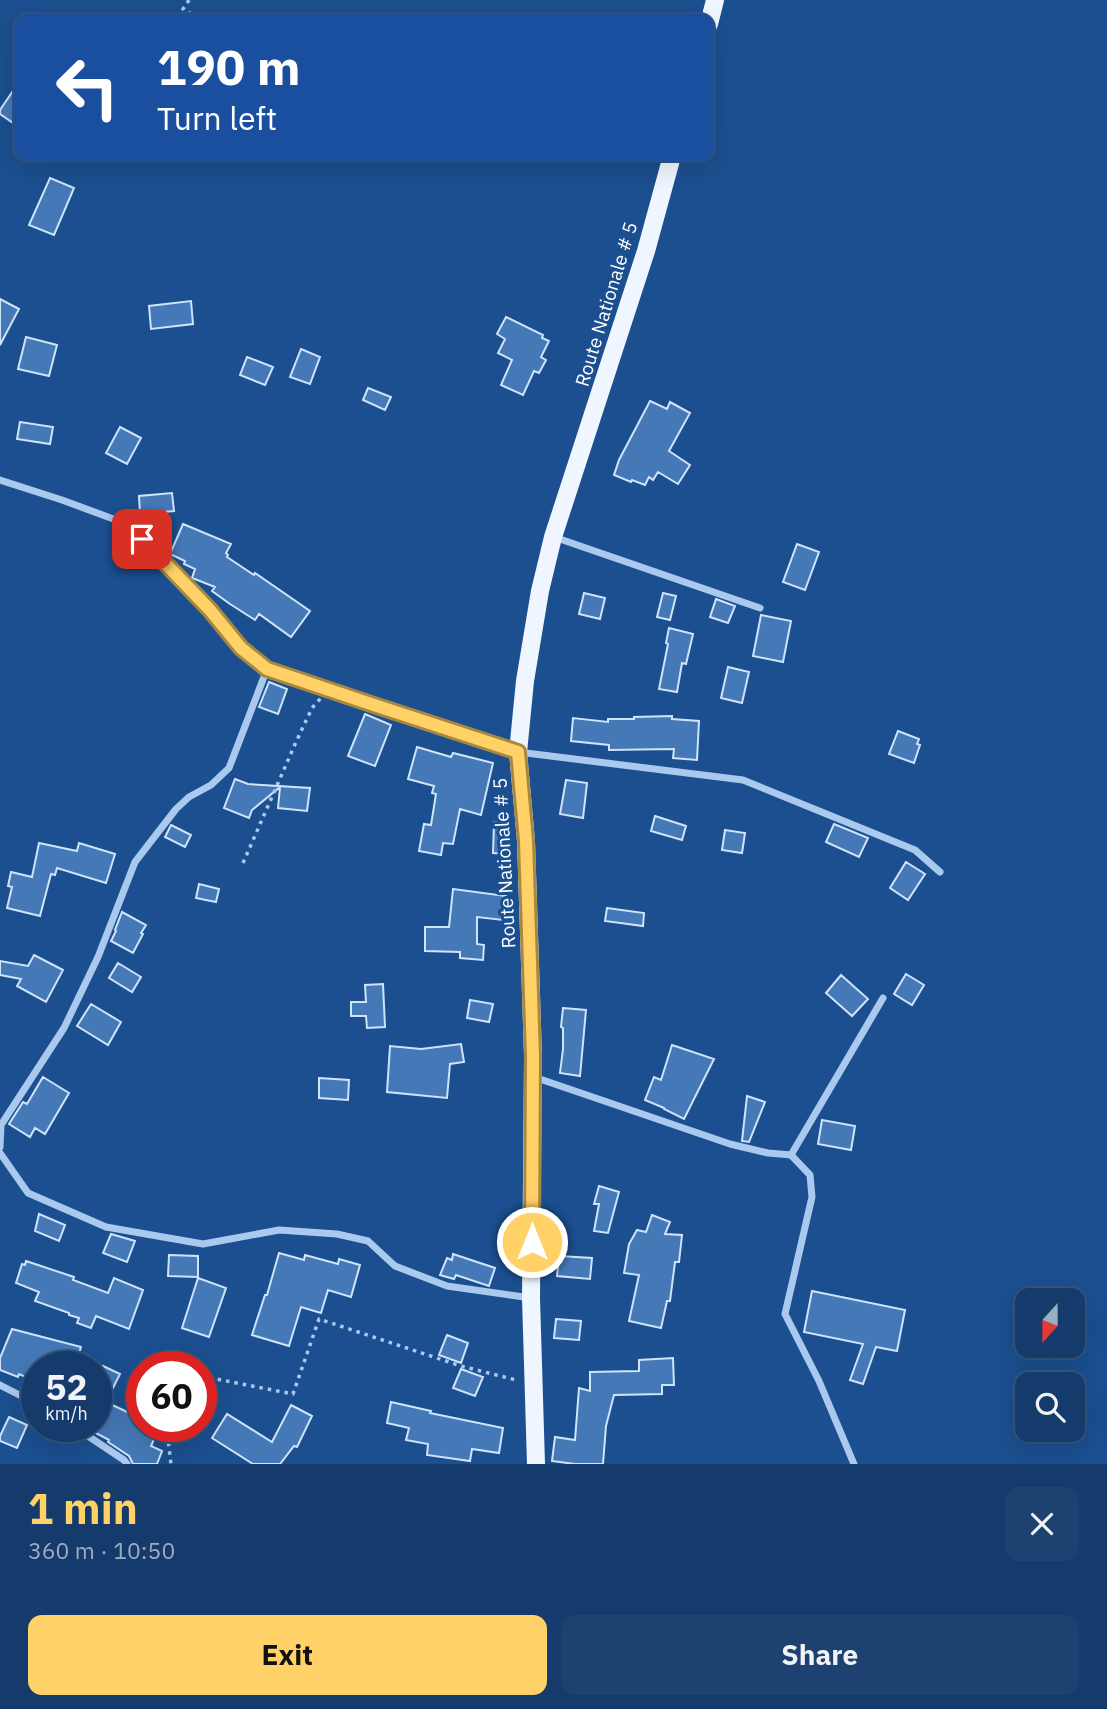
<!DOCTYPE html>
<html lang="en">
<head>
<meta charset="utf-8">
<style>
	body { margin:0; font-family:"IBM Plex Sans",sans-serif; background:#1d4271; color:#f1f3f6; height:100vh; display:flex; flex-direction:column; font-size:26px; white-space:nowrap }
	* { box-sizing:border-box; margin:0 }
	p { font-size:23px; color:#9dadc1 }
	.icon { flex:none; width:38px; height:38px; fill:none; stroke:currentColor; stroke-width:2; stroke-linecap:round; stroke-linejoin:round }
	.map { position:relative; height:1464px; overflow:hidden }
	.drawer { display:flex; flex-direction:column; background:#143b6b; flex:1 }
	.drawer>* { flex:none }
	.top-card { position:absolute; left:14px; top:14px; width:700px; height:147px; border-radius:14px; box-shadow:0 7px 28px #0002,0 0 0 2px #33557e; background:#1a4fa0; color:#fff; overflow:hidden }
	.needle { width:46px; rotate:201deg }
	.fabs { position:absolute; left:1015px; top:1288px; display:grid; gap:14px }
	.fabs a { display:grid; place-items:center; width:70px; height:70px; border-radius:14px; background:#143b6b; box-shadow:0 7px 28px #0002,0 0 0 2px #33557e; font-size:35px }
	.speed { position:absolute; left:21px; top:1351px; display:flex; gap:14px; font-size:35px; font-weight:700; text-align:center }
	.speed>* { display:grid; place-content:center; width:91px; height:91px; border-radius:50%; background:#143b6b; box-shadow:0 7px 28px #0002,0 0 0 2px #33557e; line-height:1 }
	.speed small { font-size:18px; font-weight:400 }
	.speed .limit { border:10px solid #d22; background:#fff; color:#111 }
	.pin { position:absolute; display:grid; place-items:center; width:60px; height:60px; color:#fff; margin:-30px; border-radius:14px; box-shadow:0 4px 10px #0006 }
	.me { position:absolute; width:77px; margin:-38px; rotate:0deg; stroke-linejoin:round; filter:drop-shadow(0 0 5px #0008) }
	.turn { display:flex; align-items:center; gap:24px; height:147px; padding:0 28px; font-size:32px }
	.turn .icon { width:91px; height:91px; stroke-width:2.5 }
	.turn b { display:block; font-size:49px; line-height:60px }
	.round { display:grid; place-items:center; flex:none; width:74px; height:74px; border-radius:14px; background:#1d4271 }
	.summary { display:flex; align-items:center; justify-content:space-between; height:119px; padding:0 28px }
	h1 { font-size:42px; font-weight:800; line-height:52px; color:#ffd166 }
	.button { display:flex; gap:14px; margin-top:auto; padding:14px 28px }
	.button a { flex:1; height:80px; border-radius:14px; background:#ffd166; color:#111; font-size:28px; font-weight:800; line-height:80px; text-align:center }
	.button a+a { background:#1d4271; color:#f1f3f6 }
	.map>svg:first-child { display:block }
	.building { fill:#4478b7; stroke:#cfe3fa; stroke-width:2 }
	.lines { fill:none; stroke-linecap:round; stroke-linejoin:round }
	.path { stroke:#a9c9ee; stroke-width:3.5; stroke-dasharray:3.5 5; stroke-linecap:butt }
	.minor { stroke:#a9c9ee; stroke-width:7 }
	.primary { stroke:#f0f6ff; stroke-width:18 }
	.route-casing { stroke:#a68842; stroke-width:18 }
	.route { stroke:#ffd166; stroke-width:12 }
	.labels { text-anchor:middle; stroke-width:6; stroke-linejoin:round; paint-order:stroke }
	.street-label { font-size:19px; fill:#fff; stroke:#1b4f8f }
</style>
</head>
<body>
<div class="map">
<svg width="1107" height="1464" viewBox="0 0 1107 1464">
	<rect width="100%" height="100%" fill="#1b4f8f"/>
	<path class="building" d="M 19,82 L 19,127 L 0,114 L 0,110 Z
		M 50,178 L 74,188 L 54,235 L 29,225 Z
		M 0,299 L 19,309 L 0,345 Z
		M 191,301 L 193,324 L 151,329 L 149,306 Z
		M 506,317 L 543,335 L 542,338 L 549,341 L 541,357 L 546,360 L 539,373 L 534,371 L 523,395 L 501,385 L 512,360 L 498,353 L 505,339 L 497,334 Z
		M 26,337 L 57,345 L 49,376 L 18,369 Z
		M 301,349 L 320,357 L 310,384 L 290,377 Z
		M 247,357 L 273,367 L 265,385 L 240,375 Z
		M 368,388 L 391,397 L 385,410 L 363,400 Z
		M 650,401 L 667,409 L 670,402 L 690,413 L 669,451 L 690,465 L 678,484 L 658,472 L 653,480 L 649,477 L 645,485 L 632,480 L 631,482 L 614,475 L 619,460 Z
		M 20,422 L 53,427 L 50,444 L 17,439 Z
		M 120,427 L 141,438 L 127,464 L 106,453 Z
		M 172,493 L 174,511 L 140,514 L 139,496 Z
		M 183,524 L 231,544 L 226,553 L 228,555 L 227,557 L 254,575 L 255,573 L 310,611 L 291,637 L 259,614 L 255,620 L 230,604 L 212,591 L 215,587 L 192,578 L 195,569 L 184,564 L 185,561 L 170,554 Z
		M 797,544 L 819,552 L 805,590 L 783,582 Z
		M 584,593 L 605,598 L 600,619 L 579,614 Z
		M 663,593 L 676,596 L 670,620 L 657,617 Z
		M 716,599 L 735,606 L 728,623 L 710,617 Z
		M 761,615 L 791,621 L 783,662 L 753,656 Z
		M 669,628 L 693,634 L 686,664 L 682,663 L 677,692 L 659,689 L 668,644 L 666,643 Z
		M 728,667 L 749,672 L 742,703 L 721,698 Z
		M 269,682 L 287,689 L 278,714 L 259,707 Z
		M 365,714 L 391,725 L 375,766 L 348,756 Z
		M 672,716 L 672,719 L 699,721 L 697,760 L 673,758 L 674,749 L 609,750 L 609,745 L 571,741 L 573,718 L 608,722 L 608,719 L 634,719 L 634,717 Z
		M 898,731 L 919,739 L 917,744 L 920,745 L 914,763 L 889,754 Z
		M 417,747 L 451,757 L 453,753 L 493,763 L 481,815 L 460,809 L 453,844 L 443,843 L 441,855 L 419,851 L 424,824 L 431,825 L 436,794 L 432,793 L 434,786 L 408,779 Z
		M 235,779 L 248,784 L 310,788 L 307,811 L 278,808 L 280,787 L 252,810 L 249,818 L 224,808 Z
		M 566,780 L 587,783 L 583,818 L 560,814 Z
		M 655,816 L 686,826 L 682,840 L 651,831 Z
		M 494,822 L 509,822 L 507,854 L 493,853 Z
		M 834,824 L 868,838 L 859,857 L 826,842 Z
		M 171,825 L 191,835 L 185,847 L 165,837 Z
		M 725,830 L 745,833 L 742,853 L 722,850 Z
		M 39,843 L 77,851 L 79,843 L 115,854 L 106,883 L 57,868 L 55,875 L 51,874 L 40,916 L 7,908 L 12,887 L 8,886 L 11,872 L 32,877 Z
		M 906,862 L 925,874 L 908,900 L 890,888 Z
		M 199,884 L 219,889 L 216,902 L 196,898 Z
		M 453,889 L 506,896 L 503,920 L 477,917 L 477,944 L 484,945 L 483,960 L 460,958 L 460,952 L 425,951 L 425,927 L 449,927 Z
		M 607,908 L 644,913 L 643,926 L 605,921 Z
		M 122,912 L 146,925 L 141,933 L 143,934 L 133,953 L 111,941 L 116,931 L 115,930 Z
		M 34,955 L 63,970 L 46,1002 L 17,986 L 21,979 L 0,975 L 0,961 L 28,966 Z
		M 118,963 L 141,977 L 132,992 L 109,978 Z
		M 906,974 L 924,985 L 912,1005 L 894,994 Z
		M 841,975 L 868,999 L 852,1016 L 826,993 Z
		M 383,984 L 385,1027 L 367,1028 L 366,1016 L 351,1016 L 351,1002 L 366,1002 L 365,985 Z
		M 470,1000 L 493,1004 L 489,1022 L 467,1018 Z
		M 91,1004 L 121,1022 L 108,1045 L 77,1026 Z
		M 563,1008 L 586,1010 L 580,1076 L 560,1073 L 563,1049 L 563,1028 L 561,1027 Z
		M 461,1044 L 464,1062 L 450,1064 L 447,1098 L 387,1092 L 390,1046 L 421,1049 Z
		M 672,1045 L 714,1059 L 684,1119 L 664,1109 L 664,1108 L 645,1100 L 654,1077 L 661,1080 Z
		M 43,1077 L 69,1093 L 45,1134 L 35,1128 L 30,1137 L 9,1124 L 23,1102 L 27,1104 Z
		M 319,1078 L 349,1080 L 348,1100 L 319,1098 Z
		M 747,1096 L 765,1102 L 749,1142 L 742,1141 Z
		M 822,1120 L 855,1126 L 851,1150 L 818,1144 Z
		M 599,1186 L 619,1192 L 608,1233 L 594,1231 L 599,1204 L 594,1204 Z
		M 39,1214 L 65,1225 L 59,1241 L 35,1231 Z
		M 652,1215 L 670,1222 L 665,1234 L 682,1235 L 679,1262 L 675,1262 L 670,1301 L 667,1301 L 661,1328 L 629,1321 L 639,1275 L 624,1273 L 629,1244 L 637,1230 L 646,1232 Z
		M 111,1234 L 135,1241 L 127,1262 L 103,1253 Z
		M 279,1253 L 304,1260 L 305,1255 L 338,1264 L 339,1259 L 360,1265 L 351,1297 L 328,1290 L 321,1313 L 301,1307 L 289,1346 L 252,1335 L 265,1295 L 267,1295 Z
		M 453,1254 L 495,1268 L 489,1286 L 456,1275 L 454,1279 L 440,1275 L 447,1258 L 452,1260 Z
		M 169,1255 L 198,1256 L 198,1277 L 168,1276 Z
		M 559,1256 L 592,1258 L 590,1279 L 557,1276 Z
		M 26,1261 L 74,1277 L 73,1280 L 108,1293 L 114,1278 L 143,1290 L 129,1329 L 96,1316 L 91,1328 L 77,1323 L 79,1318 L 69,1315 L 69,1313 L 35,1301 L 39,1292 L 16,1283 L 22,1264 L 25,1265 Z
		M 198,1278 L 226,1288 L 209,1337 L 182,1328 Z
		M 812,1291 L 905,1310 L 897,1351 L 876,1347 L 863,1384 L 850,1380 L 863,1344 L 804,1332 Z
		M 556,1319 L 581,1321 L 579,1340 L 554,1338 Z
		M 12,1329 L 81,1347 L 75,1367 L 37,1367 L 37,1382 L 19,1374 L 18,1377 L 0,1370 L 0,1358 Z
		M 447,1335 L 468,1343 L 461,1363 L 439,1355 Z
		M 673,1358 L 674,1385 L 662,1385 L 662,1394 L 614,1395 L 606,1426 L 603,1464 L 575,1464 L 552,1461 L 555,1437 L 575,1440 L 579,1388 L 590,1391 L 590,1372 L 639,1371 L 639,1360 Z
		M 103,1366 L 120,1374 L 111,1392 L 96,1384 L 96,1367 L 102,1369 Z
		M 461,1369 L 483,1377 L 475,1396 L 453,1388 Z
		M 106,1402 L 142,1419 L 142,1426 L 160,1426 L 151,1446 L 162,1451 L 157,1464 L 133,1464 L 129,1456 L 108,1442 L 109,1440 L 92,1431 L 94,1426 L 96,1426 L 96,1422 Z
		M 391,1402 L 431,1411 L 430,1413 L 503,1428 L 499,1453 L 472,1449 L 470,1461 L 427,1455 L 428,1444 L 406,1440 L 409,1428 L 387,1423 Z
		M 291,1405 L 312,1416 L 297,1447 L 294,1446 L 280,1464 L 253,1464 L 212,1438 L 227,1414 L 272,1442 Z
		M 9,1417 L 27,1425 L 17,1448 L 0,1441 L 0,1436 Z"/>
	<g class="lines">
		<path class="path" d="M 189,0 L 183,9 L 200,19
			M 243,863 L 296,742 L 312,708 L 321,698
			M 201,1376 L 293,1394 L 319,1319 L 461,1366 L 516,1380
			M 168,1426 L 167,1431 L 171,1464"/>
		<path class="minor" d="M 0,480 L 62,500 L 127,524 L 210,610 L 241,648 L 267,669 L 374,705 L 518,752 L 743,780 L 915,850 L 940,872
			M 554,537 L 760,608
			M 534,1077 L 730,1144 L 768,1153 L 791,1155 L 883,998
			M 0,1147 L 1,1125 L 64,1028 L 98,957 L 135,862 L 176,809 L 189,797 L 211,785 L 229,768 L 267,669
			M 0,1153 L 28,1193 L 106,1227 L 203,1244 L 279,1230 L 337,1234 L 368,1241 L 395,1266 L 447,1286 L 531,1298
			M 791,1155 L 810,1175 L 812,1197 L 785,1314 L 819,1381 L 854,1464
			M 0,1385 L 37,1404
			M 73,1426 L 124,1460 L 127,1464"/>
		<path class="primary" d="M 709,24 L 715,0
			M 536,1464 L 531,1298 L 533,1056 L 526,841 L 518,752 L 525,681 L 540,591 L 553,537 L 646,251 L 672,156"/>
	</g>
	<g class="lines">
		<defs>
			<path id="route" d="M 142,539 L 210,610 L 241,648 L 267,669 L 374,705 L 518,752 L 526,841 L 533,1056 L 532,1242"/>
		</defs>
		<use href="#route" class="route-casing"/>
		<use href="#route" class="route"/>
	</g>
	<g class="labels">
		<g class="street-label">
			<text transform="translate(606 304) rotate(-73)" y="7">Route Nationale # 5</text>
			<text transform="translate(504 863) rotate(-93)" y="7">Route Nationale # 5</text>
		</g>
	</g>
</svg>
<div class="fabs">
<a><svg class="needle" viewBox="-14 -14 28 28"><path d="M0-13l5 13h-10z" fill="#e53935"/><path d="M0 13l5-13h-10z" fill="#9dadc1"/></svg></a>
<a><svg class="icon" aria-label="search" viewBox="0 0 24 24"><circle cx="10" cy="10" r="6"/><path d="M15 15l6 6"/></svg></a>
</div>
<div class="speed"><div>52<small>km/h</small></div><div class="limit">60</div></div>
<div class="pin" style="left:142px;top:539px;background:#d93025"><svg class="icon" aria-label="arrive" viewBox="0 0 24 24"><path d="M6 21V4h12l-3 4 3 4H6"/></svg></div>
<svg class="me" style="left:532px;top:1242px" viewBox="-20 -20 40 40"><circle r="17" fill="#ffd166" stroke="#fff" stroke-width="3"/><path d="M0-11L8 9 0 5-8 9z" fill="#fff"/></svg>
<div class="top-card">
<div class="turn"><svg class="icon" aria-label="left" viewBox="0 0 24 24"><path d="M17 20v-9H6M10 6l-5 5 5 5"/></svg><div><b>190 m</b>Turn left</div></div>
</div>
</div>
<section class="drawer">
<div class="summary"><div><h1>1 min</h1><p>360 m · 10:50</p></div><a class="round"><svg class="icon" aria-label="close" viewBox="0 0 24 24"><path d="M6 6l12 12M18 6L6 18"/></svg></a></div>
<div class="button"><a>Exit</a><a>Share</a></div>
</section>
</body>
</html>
